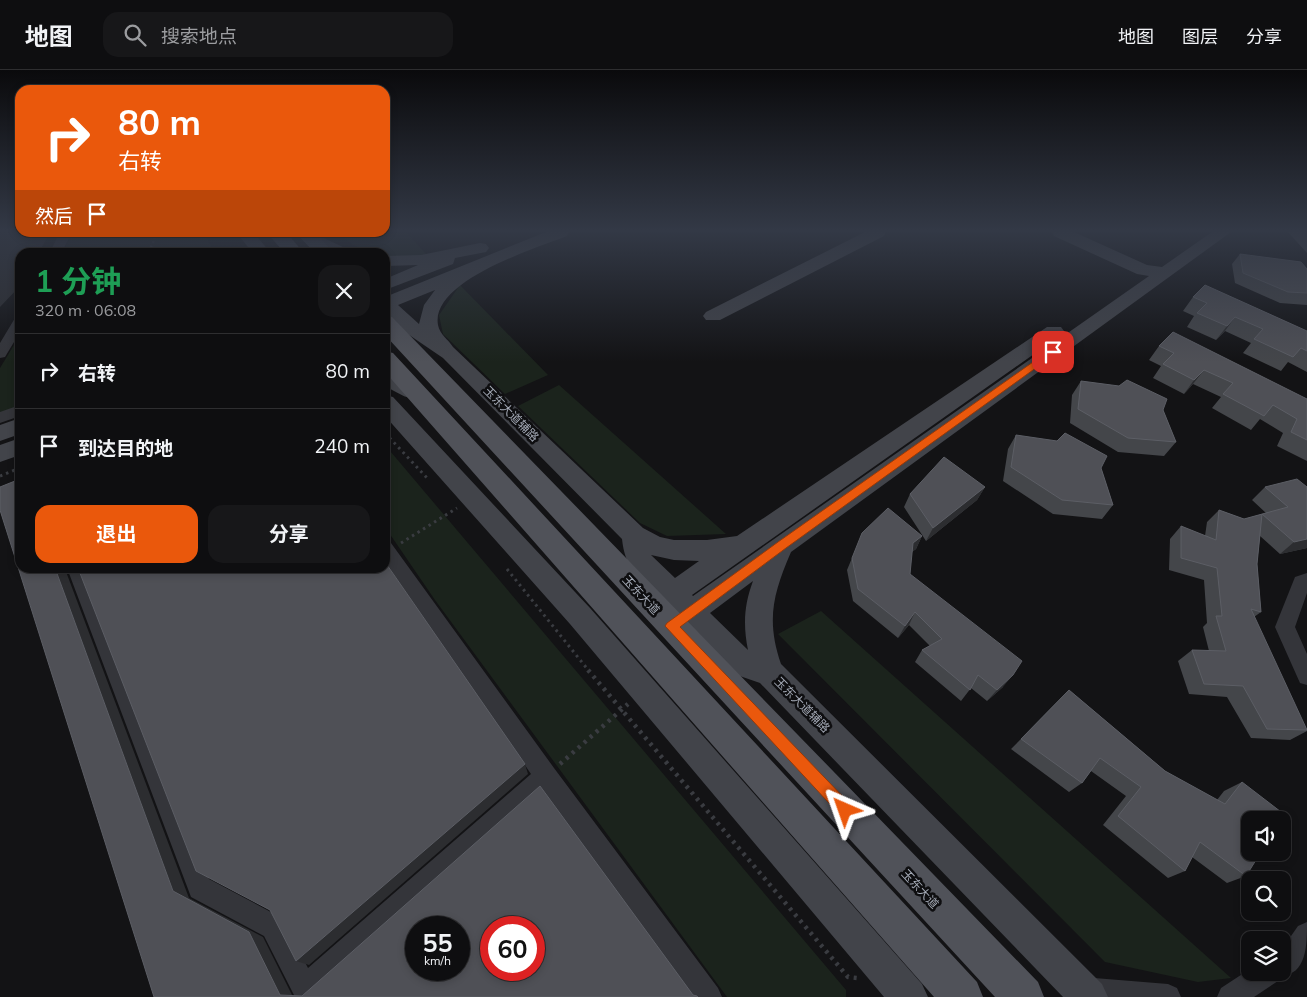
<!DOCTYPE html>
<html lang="zh">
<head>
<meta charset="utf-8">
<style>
	body { margin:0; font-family:Mulish,"Noto Sans SC",sans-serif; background:#171719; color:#f1f3f6; height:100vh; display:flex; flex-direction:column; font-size:19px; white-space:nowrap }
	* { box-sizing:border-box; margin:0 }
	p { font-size:16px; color:#9b9c9f }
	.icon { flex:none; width:28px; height:28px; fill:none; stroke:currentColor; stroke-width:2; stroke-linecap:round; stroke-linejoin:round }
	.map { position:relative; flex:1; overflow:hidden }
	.panel { position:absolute; left:15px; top:178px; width:375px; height:325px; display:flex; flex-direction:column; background:#0e0e10; border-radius:15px; box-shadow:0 2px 8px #0003,0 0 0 1px #2e2e30 }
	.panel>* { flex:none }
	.guide { position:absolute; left:15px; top:15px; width:375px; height:152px; border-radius:15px; box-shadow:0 2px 8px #0003,0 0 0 1px #2e2e30; background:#ea580c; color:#fff; overflow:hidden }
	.controls { position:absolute; left:1241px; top:741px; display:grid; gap:10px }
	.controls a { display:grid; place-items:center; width:50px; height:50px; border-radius:10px; background:#0e0e10; box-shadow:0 2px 8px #0003,0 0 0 1px #2e2e30; font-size:25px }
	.speed { position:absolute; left:405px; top:846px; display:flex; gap:10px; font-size:25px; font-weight:700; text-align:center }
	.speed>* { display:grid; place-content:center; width:65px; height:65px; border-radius:50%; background:#0e0e10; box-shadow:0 2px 8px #0003,0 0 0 1px #2e2e30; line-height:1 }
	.speed small { font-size:12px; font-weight:400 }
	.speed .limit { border:8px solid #d22; background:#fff; color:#111 }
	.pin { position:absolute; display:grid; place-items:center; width:42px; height:42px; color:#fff; margin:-21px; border-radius:10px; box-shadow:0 2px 8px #0006 }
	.me { position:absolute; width:55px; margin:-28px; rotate:317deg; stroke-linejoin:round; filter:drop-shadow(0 0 4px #0008) }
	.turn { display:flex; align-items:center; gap:18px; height:105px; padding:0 20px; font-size:22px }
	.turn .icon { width:65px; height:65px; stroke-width:2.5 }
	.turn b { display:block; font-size:35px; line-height:42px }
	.then { display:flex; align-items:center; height:48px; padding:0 20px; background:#0003; gap:10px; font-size:19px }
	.round { display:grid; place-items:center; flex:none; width:52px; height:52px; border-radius:15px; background:#171719 }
	.summary { display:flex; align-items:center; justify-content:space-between; height:85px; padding:0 20px }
	h1 { font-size:30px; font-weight:700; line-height:38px; color:#1e9e55 }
	.cta { display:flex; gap:10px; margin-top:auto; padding:10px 20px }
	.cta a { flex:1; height:58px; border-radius:15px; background:#ea580c; color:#fff; font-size:20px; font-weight:700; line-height:58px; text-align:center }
	.cta a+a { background:#171719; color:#f1f3f6 }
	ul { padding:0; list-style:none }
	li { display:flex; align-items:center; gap:15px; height:75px; padding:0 20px; border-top:1px solid #2e2e30 }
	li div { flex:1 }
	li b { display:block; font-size:19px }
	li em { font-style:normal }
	header { display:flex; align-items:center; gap:30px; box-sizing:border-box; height:70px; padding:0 25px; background:#0e0e10; border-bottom:1px solid #2e2e30 }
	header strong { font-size:24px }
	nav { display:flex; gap:28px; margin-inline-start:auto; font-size:18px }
	.search { width:350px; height:45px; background:#171719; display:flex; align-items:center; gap:12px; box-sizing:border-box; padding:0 18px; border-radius:15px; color:#9b9c9f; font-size:19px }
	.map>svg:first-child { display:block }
	.green { fill:#1b231c }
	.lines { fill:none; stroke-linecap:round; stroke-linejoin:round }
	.path-far2 { stroke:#3a3c41; stroke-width:2.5; stroke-dasharray:2 3; stroke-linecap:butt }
	.path-far1 { stroke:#3a3c41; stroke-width:3; stroke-dasharray:2.5 4; stroke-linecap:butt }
	.path { stroke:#3a3c41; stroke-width:4.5; stroke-dasharray:3 5; stroke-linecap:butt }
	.street { fill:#34353a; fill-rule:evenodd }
	.secondary { fill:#42444a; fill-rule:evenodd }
	.primary { fill:#505259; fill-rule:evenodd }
	.wall { fill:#44464a }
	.shaded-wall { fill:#2c2d30 }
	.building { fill:#4f5056; stroke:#5c5e65; fill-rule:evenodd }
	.route { fill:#ea580c; stroke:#983908 }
	.labels { text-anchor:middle; stroke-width:5; stroke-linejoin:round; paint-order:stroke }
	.street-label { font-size:12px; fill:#a4aab6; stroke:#0e0e10 }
</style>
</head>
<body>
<header>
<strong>地图</strong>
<div class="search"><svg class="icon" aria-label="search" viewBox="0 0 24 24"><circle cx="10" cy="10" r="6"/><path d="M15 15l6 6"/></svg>搜索地点</div>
<nav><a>地图</a><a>图层</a><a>分享</a></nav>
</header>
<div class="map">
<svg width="1307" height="927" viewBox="0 0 1307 927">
	<rect width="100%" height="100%" fill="#131315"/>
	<path class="green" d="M 406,162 L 426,184 L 420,187 L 385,187 L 385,182 C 364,182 354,178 339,163 Z
		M 72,163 L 204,163 L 214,182 L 63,182 Z
		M 460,215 L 548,305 L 505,324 L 443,264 L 439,245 Z
		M 20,265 L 20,337 L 0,344 L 0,298 Z
		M 559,315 L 726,464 L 667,466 L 640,453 L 518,336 Z
		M 385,375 L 846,920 L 846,927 L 727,927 L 435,530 L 385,457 Z
		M 821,541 L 1231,908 L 1198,912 L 1105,892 L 778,564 Z"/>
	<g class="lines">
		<path class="path-far2" d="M 145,162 L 155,168 L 149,182
			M 154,167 L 167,162"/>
		<path class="path-far1" d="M 385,363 L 427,408
			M 0,406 L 20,398
			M 401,473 L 457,438
			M 507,499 L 589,601"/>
		<path class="path" d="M 588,600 L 848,907 L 857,908
			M 560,694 L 628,634"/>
		<path class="street" d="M 60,162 L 72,162 L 62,182 L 50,182 Z
			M 20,247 L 20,262 L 5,287 L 0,288 L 0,273 L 15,248 Z
			M 20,335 L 20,346 L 0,353 L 0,342 Z
			M 385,471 L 391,473 L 554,698 L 718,918 L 722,927 L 693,927 L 544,722 L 314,927 L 295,927 L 264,866 L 191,827 L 67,498 L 85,498 L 209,809 L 282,848 L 308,898 L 531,704 L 385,492 Z
			M 1307,503 L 1307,523 L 1295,557 L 1307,584 L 1307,615 L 1300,613 L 1275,557 L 1295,507 Z
			M 1307,852 C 1307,875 1307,905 1280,906 L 1278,911 L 1254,927 L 1217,927 L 1221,918 L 1250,899 L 1250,902 L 1282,902 L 1282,879 L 1298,856 Z
			M 1082,907 L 1168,914 L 1177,918 L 1181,927 L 1072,927 L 1069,920 L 1073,911 Z"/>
		<path class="secondary" d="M 236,162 L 253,162 L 270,182 L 252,182 Z
			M 311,162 L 345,178 L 348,182 L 327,182 L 303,171 L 301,167 L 303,163 Z
			M 546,162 L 569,162 L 567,166 C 536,178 430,211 438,255 C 440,265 448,269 453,277 L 643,458 L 660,467 L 674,470 L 707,470 L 737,466 L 1047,257 L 1061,257 L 1064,261 L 1061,265 L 692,525 L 693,526 L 1149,206 L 1137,204 L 1054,166 L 1052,162 L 1074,162 L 1147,195 L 1162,197 L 1212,162 L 1231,162 L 791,482 C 773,524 766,550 781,594 L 1102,914 L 1108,927 L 1063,927 L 760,613 L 734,604 L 690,559 L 678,564 L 668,560 L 664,552 L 672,541 L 671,539 L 660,543 L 650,540 L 647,532 L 654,522 C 635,502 625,497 622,469 L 443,288 L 396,256 L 385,244 L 385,227 ZM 435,220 L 424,235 L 419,254 L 398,235 ZM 651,485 L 674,490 L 699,491 L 675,508 ZM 753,511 C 744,535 743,555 748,580 L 710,543 Z
			M 865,162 L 886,162 L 884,166 L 720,250 L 706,250 L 703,246 L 706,242 Z
			M 480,173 L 486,174 L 489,178 L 486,182 L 455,188 L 453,194 L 385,220 L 385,209 L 418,195 L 385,196 L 385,186 L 421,185 Z
			M 385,300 L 423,318 L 427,323 L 423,328 C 409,332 397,322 385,316 Z
			M 385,325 L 393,327 L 590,538 L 922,914 L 928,927 L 884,927 L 570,554 L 385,346 Z
			M 20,348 L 20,364 L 0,371 L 0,355 Z
			M 20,368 L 20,385 L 0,392 L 0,375 Z"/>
		<path class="primary" d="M 266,162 L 286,162 L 303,182 L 284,182 Z
			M 295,162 L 315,162 L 333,182 L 314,182 Z
			M 385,246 L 392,247 L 1038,912 L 1044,927 L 995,927 L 385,265 Z
			M 385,281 L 393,283 L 977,912 L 983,927 L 934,927 L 385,302 Z"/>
	</g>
	<path class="wall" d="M 1288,162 L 1307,162 L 1307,183 Z
		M 1240,184 L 1307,199 L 1307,235 L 1280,233 L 1235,213 L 1232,194 Z
		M 1193,227 L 1307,261 L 1307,302 L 1288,292 L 1281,301 L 1243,283 L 1251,273 L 1225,261 L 1216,270 L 1187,257 L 1194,246 L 1183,241 Z
		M 1159,276 L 1307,329 L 1307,391 L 1277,376 L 1283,363 L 1260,349 L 1251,360 L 1212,338 L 1221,327 L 1193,314 L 1184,324 L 1153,308 L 1161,296 L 1149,290 Z
		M 1081,311 L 1163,340 L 1176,372 L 1164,386 L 1118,382 L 1070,353 L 1072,325 Z
		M 1016,365 L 1101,398 L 1113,435 L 1102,449 L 1053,444 L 1003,411 L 1008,379 Z
		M 985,417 L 977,430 L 926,471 L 904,437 L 910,424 Z
		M 1265,417 L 1307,417 L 1307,478 L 1280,484 L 1260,466 L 1257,494 L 1261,542 L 1254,547 L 1307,661 L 1290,670 L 1251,668 L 1227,627 L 1189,624 L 1178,591 L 1192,580 L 1209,581 L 1203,557 L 1207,553 L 1204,510 L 1169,500 L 1170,469 L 1181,456 L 1205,466 L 1207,452 L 1219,440 L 1244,449 L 1266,443 L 1252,430 Z
		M 922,466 L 916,479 L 912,482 L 910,504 L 1003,617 L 987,631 L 971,618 L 961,631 L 915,592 L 922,580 L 930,576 L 909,555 L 898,568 L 853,531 L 847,500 L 852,488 Z
		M 1069,620 L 1165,701 L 1217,730 L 1224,721 L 1242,712 L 1246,806 L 1227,813 L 1192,787 L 1185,801 L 1168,808 L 1103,755 L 1126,726 L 1091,701 L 1082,713 L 1069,722 L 1011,679 Z"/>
	<path class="shaded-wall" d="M 0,162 L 47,162 L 48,166 L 39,182 L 20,182 L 20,216 L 0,237 Z
		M 1235,247 L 1225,261 L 1216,270 L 1227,256 Z
		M 1204,300 L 1193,314 L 1184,324 L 1194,310 Z
		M 985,417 L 977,430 L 926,471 L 933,458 Z
		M 922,466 L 916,479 L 906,486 L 913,473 Z
		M 1307,469 L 1307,478 L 1280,484 L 1294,472 Z
		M 55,498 L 66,498 L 65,499 L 189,828 L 263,867 L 293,927 L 280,925 L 173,821 Z
		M 915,542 L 909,555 L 898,568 L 905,556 Z
		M 1013,605 L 1003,617 L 987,631 L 997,620 Z
		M 525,694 L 528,704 L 309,895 L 296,891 Z"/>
	<path class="building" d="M 1240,184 L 1301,192 L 1307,199 L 1307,223 L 1288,222 L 1243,203 Z
		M 1205,215 L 1307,261 L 1307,281 L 1301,278 L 1293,287 L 1254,269 L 1263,259 L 1235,247 L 1227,256 L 1197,243 L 1207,233 L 1193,227 Z
		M 1173,262 L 1307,329 L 1307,370 L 1291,362 L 1297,349 L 1273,335 L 1264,346 L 1223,324 L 1233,313 L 1204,300 L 1194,310 L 1163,294 L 1174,283 L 1159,276 Z
		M 1127,310 L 1167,329 L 1163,340 L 1176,372 L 1128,368 L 1078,339 L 1081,311 L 1119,316 Z
		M 1065,363 L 1107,386 L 1101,398 L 1113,435 L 1062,430 L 1011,397 L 1016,365 L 1057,371 Z
		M 944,387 L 985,417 L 933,458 L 910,424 Z
		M 20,409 L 20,498 L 55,498 L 173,821 L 249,862 L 280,925 L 302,926 L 540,716 L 693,925 L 697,926 L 698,927 L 154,927 L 0,440 L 0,417 ZM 416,858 L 459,858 L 459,900 L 416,900 ZM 491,858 L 534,858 L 534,900 L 491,900 Z
		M 1297,409 L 1307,417 L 1307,469 L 1294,472 L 1262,444 L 1257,494 L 1261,542 L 1251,539 L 1307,660 L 1267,659 L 1243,616 L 1204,614 L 1192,580 L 1226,581 L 1216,546 L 1222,546 L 1217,498 L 1181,488 L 1181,456 L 1216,470 L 1219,440 L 1244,449 L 1288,437 L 1265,417 Z
		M 888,438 L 922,466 L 913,473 L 910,504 L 1022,591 L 1013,605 L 997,620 L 978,605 L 970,620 L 922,580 L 942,569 L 915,542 L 905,556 L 858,519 L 852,488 L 862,463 Z
		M 385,492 L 525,694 L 296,891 L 270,840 L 196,801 L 78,498 L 385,498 Z
		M 1069,620 L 1165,701 L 1225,734 L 1242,712 L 1285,745 L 1282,750 L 1250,750 L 1250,782 L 1261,782 L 1246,806 L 1200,772 L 1185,801 L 1118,746 L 1141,717 L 1100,688 L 1082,713 L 1021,669 Z"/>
	<linearGradient id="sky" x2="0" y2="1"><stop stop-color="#0a0a0c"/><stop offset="0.55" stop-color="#333946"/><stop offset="1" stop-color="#333946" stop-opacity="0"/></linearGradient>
	<rect width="1307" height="292" fill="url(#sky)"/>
	<path class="route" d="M 1050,280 L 1058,282 L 786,478 L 680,557 L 850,734 L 852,740 L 850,745 L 845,747 L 840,745 L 665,556 L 667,553 L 778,472 Z"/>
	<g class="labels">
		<g class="street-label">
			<text transform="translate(511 344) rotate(45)" y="4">玉东大道辅路</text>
			<text transform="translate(641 525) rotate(47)" y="4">玉东大道</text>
			<text transform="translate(802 635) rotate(45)" y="4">玉东大道辅路</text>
			<text transform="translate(920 819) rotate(47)" y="4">玉东大道</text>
		</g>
	</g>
</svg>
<div class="controls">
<a><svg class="icon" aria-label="sound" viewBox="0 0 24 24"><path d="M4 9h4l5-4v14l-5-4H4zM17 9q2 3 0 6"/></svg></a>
<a><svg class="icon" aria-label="search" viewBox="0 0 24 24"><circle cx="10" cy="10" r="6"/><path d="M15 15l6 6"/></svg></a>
<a><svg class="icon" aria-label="layers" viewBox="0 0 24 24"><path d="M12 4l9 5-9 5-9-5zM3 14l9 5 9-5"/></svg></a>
</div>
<div class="speed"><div>55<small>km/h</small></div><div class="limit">60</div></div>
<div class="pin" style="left:1053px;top:282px;background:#d93025"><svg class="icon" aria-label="arrive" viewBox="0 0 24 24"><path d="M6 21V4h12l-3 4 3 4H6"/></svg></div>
<svg class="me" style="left:845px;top:740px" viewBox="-20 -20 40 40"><path d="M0-17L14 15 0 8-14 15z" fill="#ea580c" stroke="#fff" stroke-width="4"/></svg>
<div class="guide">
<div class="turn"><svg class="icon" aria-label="right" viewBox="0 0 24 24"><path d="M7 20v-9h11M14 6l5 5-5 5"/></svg><div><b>80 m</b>右转</div></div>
<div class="then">然后<svg class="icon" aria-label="arrive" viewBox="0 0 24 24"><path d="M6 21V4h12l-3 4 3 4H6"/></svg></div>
</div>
<section class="panel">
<div class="summary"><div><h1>1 分钟</h1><p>320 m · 06:08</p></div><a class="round"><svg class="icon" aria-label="close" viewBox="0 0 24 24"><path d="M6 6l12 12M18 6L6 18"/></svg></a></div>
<ul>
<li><svg class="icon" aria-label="right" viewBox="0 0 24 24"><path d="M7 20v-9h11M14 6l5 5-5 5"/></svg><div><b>右转</b></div><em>80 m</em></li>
<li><svg class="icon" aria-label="arrive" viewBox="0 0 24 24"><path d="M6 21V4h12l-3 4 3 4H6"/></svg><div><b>到达目的地</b></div><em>240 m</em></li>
</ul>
<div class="cta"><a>退出</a><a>分享</a></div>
</section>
</div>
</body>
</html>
